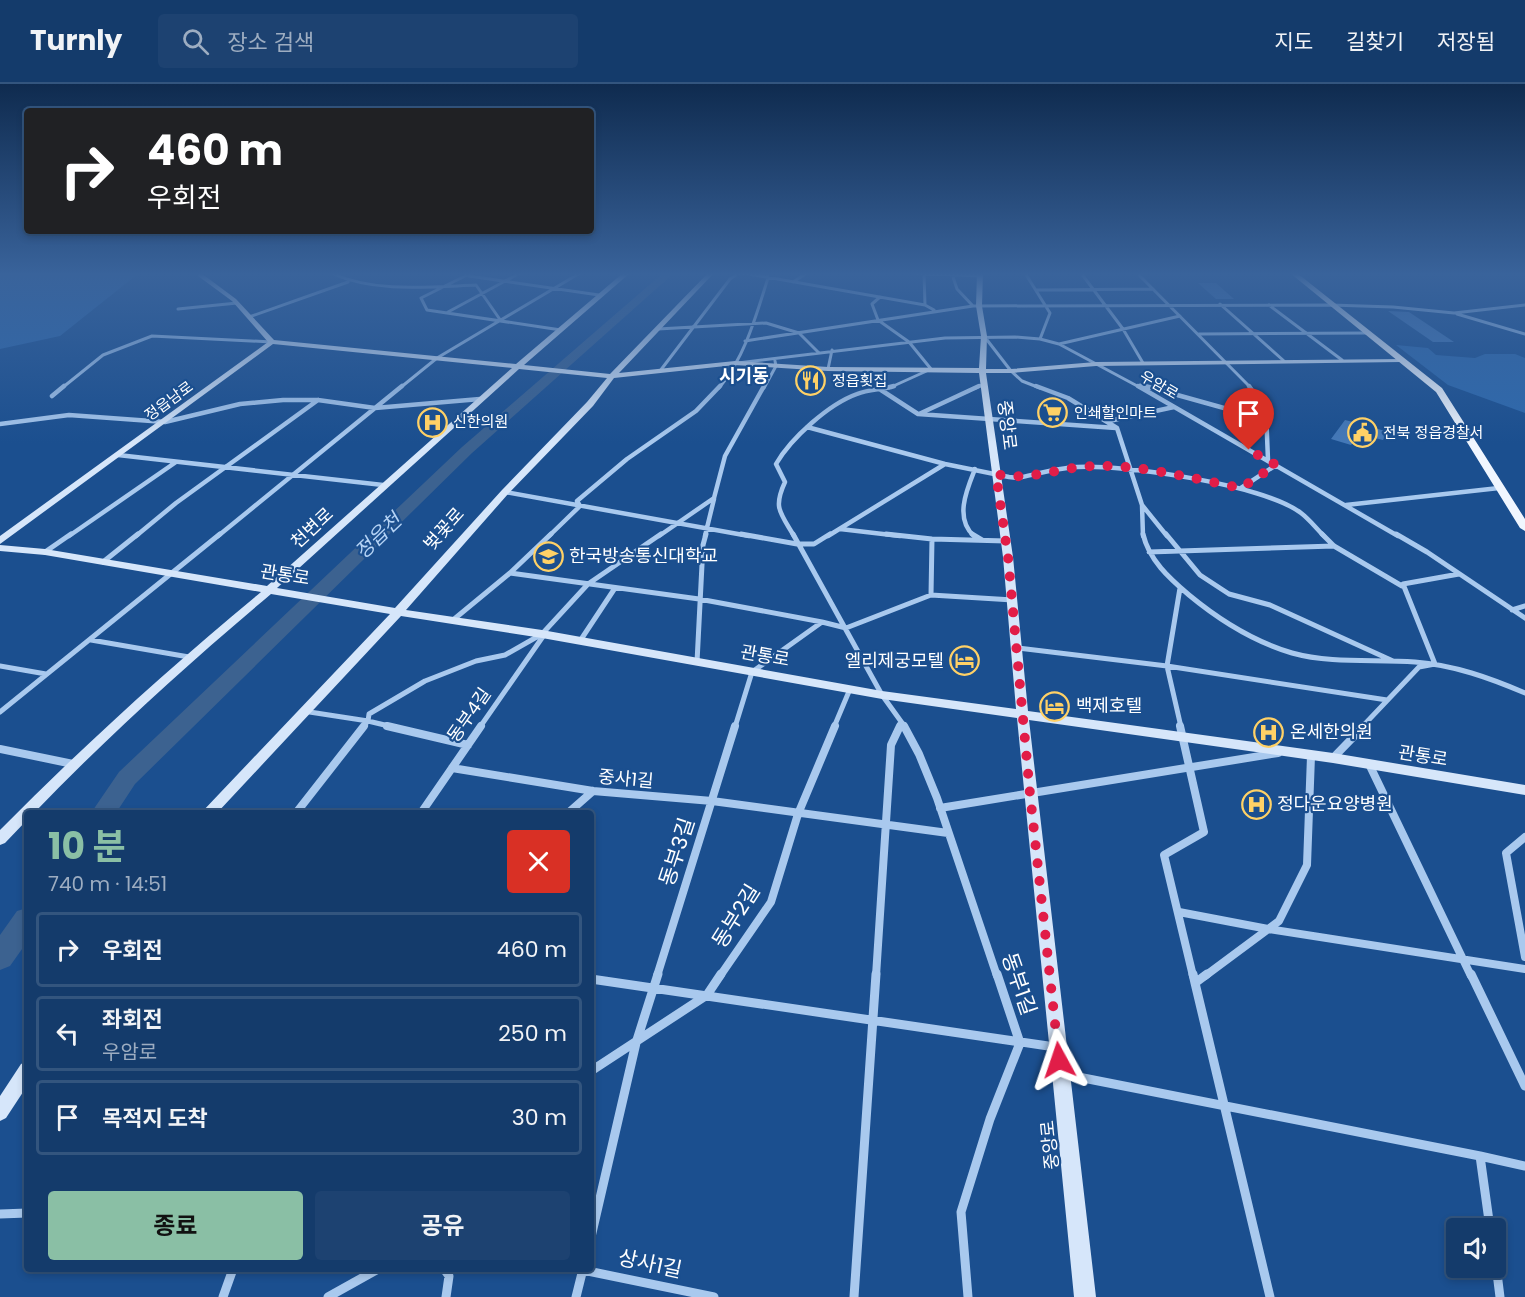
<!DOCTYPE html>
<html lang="ko">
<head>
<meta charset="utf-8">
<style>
	body { margin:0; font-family:Poppins,"Noto Sans KR",sans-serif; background:#1d4271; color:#f1f3f6; height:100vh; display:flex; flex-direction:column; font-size:22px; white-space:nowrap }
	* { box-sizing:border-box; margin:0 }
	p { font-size:20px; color:#9dadc1 }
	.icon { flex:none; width:33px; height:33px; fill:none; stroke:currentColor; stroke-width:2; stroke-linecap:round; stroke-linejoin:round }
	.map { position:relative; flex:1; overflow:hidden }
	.panel { position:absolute; left:24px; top:726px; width:570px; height:462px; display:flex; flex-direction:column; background:#143b6b; border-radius:6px; box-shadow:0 3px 9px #0003,0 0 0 2px #33557e }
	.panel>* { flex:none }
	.guide { position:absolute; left:24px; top:24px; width:570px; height:126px; border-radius:6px; box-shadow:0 3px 9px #0003,0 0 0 2px #33557e; background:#202124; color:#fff; overflow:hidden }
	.buttons { position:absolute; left:1446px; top:1134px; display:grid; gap:12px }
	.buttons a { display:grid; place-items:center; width:60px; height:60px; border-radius:6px; background:#143b6b; box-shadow:0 3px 9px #0003,0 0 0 2px #33557e; font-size:30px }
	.pin { position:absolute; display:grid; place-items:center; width:51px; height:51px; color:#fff; margin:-62px -26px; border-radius:50% 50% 50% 0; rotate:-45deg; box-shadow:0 0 6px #0007 }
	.pin .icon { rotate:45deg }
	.me { position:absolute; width:66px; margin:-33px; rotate:355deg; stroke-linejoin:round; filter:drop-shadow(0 0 4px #0008) }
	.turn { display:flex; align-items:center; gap:21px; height:126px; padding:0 24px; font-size:27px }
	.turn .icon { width:78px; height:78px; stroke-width:2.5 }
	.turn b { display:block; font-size:42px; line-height:51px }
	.round { display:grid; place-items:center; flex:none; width:63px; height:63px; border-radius:6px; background:#1d4271 }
	.summary { display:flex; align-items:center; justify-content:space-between; height:102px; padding:0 24px }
	h1 { font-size:36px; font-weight:700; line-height:45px; color:#8abfa5 }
	.cta { display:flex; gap:12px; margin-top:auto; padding:12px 24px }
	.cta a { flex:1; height:69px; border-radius:6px; background:#8abfa5; color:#111; font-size:24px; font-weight:700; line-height:69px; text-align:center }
	.cta a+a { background:#1d4271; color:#f1f3f6 }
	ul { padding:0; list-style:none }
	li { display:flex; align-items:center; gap:18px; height:75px; margin:0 12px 9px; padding:0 12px; border:3px solid #33557e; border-radius:6px }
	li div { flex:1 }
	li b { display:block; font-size:22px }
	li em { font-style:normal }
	header { display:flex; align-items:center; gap:36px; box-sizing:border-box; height:84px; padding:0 30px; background:#143b6b; border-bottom:2px solid #33557e }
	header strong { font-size:28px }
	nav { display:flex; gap:33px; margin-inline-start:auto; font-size:21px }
	.search { width:420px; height:54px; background:#1d4271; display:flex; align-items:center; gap:15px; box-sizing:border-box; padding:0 21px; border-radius:6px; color:#9dadc1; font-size:22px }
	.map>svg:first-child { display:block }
	.green { fill:#2e69ad }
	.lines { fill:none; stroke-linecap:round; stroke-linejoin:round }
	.river { fill:#3c6290; fill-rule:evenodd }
	.building { fill:#4478b7 }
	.street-far4 { stroke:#a9c9ee; stroke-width:3 }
	.street-far3 { stroke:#a9c9ee; stroke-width:4.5 }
	.street-far2 { stroke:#a9c9ee; stroke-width:5 }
	.street-far1 { stroke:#a9c9ee; stroke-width:8 }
	.street { stroke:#a9c9ee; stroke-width:9 }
	.secondary { fill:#d6e6fa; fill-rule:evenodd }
	.primary { fill:#f0f6ff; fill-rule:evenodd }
	.route { stroke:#e11d48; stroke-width:10; stroke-dasharray:0 18 }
	.labels { text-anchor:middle; stroke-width:4.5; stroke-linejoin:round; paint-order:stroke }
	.far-poi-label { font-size:15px; fill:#fff; stroke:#1b4f8f; text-anchor:start }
	.far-street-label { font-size:15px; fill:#fff; stroke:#1b4f8f }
	.far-quarter-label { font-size:18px; font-weight:bold; fill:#fff; stroke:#1b4f8f }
	.street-label { font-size:18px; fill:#fff; stroke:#1b4f8f }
	.poi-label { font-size:18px; fill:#fff; stroke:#1b4f8f; text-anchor:start }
	.water-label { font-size:20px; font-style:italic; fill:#b5d3f5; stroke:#1b4f8f }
	.near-street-label { font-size:21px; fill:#fff; stroke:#1b4f8f }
</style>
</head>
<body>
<header>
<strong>Turnly</strong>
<div class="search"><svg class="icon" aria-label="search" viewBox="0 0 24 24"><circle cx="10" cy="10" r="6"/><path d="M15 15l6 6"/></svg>장소 검색</div>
<nav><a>지도</a><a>길찾기</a><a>저장됨</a></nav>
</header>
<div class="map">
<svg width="1525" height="1213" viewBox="0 0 1525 1213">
	<rect width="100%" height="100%" fill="#1b4f8f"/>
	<path class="green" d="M 0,189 L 139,189 L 60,252 L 0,265 Z
		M 1396,261 L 1428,264 L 1436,271 L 1475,274 L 1485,270 L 1515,270 L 1525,274 L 1525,329 L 1448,301 Z"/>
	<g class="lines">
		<path class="river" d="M 663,189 L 674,189 L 472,369 L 135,700 L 116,729 L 91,729 L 119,688 L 462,363 Z
			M 27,824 L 27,858 L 10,882 L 0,886 L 0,851 L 17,827 Z"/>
	</g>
	<path class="building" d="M 1198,199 L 1216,199 L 1234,215 L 1216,215 Z
		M 1388,227 L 1409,228 L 1454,258 L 1433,258 Z
		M 1345,336 L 1365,341 L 1388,348 L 1383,356 L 1359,350 L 1351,361 L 1331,355 Z"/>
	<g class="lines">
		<path class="street-far4" d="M 331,189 C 375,209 428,203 476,201 L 501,237
			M 471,189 L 421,214 L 427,226 L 561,246
			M 743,189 L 925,221 L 934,226
			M 914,189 L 980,192
			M 1025,189 L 1050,229 L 1040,255
			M 1081,189 L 1123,245 L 1143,279
			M 1137,189 L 1251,304
			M 924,190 L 925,221
			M 952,190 L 957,205 L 973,222
			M 469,192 L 599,211
			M 793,198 L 807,189
			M 1036,206 L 1153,205
			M 880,213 L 872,220 L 878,236 L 909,258 L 931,285 L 889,304
			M 1220,220 L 1284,277
			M 1269,221 L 1342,276
			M 178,225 L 237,219
			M 448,228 L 520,189
			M 1457,230 L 1525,250
			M 249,233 L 348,198
			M 658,245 L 766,239 L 799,249 L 818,268
			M 1199,250 L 1367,249
			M 984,252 L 1011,287 L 1022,297 L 1040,304
			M 745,257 L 973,222 L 1331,221 L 1393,223 L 1454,229 L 1525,221
			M 1059,260 L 1180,232
			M 738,279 L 945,254 L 1015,253 L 1040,255 L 1059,260 L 1141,304
			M 828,285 L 832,266
			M 660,287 L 730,195 L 739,189
			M 1140,301 L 1150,304
			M 62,304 L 103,271 L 152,252 L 272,258
			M 400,304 L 437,274 L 580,189
			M 719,304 C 745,273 756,232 768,194 L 767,189
			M 764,304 L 776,282 L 775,277
			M 976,304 L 984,300"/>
		<path class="street-far3" d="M 1036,302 L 1068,314 L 1117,344 L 1142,421 L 1167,452
			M 1138,302 L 1398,452
			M 1145,302 L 1267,336
			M 1249,302 L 1266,327 L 1268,376
			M 881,306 L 918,330 L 1116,344
			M 52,312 L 64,302
			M 919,330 L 979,302
			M 1109,337 L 1174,323
			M 0,340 L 69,331 L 165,338 L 240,320 L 283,316 L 318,316 L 375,324 L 480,315
			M 807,343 L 945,380 L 1009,393 L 1018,394 C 1037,390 1057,384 1077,383 C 1123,380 1265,401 1301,429 C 1309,435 1316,444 1324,452
			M 118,371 L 383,401
			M 1241,404 L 1276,381
			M 505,408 L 749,452
			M 1142,421 L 1143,452
			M 1346,421 L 1499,404
			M 840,445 L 900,452
			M 69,452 L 176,378
			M 136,452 L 176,419 L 318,316
			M 218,452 L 402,302
			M 549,452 L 580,422 L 577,417 L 627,375 L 696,327 L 720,302
			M 659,452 L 714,414 L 725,372 L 764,302
			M 705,452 L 714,415
			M 794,452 C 780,428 773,424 785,398 L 776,380 C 791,354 829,320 857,310 C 869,305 882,306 894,302
			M 828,452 L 945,380
			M 974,452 C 954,434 967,405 975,385"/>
		<path class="street-far2" d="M 741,450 L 797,460 L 814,460 L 830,450
			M 793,450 L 882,611 L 905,643
			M 886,450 L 932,455 L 1006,457
			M 972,450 L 982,456
			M 1143,450 C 1149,476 1169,494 1189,511 C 1218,535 1255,558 1292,569 C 1332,580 1374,575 1415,578 C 1454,581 1490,594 1525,609
			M 1166,450 L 1200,491 L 1229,510 L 1270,521 L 1393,577
			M 1322,450 L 1334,462 L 1402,502
			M 1396,450 L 1427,468 L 1525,534
			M 45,468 L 71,450
			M 1149,468 L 1334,462
			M 103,478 L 138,450
			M 510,489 L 699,515 L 822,538
			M 1180,504 L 1167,582 L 1181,643
			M 931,511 L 1013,516
			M 1512,526 L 1525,522
			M 453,536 L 510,489 L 551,450
			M 91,556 L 189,573
			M 580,557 L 615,504
			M 1018,564 L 1167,582 L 1387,616
			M 697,578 L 703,461 L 706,450
			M 0,582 L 46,590
			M 303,627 L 368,637 L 369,630 L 425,597 L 476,577 L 505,571 L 542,550 L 588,500 L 661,450
			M 0,628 L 220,450
			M 363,643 L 368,637 L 393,643
			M 480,643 L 544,551
			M 735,643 L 752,588 L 822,538 L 846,544 L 931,511 L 932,455
			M 834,643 L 850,605
			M 899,643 L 901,639
			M 1362,643 L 1419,583 L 1435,580 L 1403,500 L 1459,490"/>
		<path class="street-far1" d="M 387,642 L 468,661
			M 904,642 L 919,670 L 937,714 L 997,892
			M 1180,642 L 1204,748 L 1164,771 L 1193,892
			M 0,665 L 73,680
			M 1333,674 L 1364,642
			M 1370,682 L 1471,892
			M 452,684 L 593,707 L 712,717 L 948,749
			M 940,724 L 1278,669
			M 296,729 L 364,642
			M 421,729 L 481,642
			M 568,729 L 593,707
			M 1525,753 L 1506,769 L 1525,873
			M 1179,828 L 1268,845 L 1525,885
			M 657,892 L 735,642
			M 720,892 L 771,818 L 798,730 L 835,642
			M 876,892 L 891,661 L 900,642
			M 1205,892 L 1279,837 L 1307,781 L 1311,672"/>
		<path class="street" d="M 1193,890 L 1195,899
			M 1207,890 L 1195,899 L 1270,1213
			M 1471,890 L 1525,1002
			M 591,895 L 1055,963
			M 591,987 L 707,911 L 721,890
			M 1063,990 L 1480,1072
			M 0,1130 L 27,1129
			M 1490,1144 L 1480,1072 L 1525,1082
			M 591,1153 L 636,959 L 658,890
			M 1496,1181 L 1500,1213
			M 444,1185 L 449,1192 L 446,1213
			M 578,1185 L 714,1213
			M 223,1213 L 233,1185
			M 328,1213 L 378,1185
			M 576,1213 L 583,1185
			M 854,1213 L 876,890
			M 968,1213 L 961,1128 L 990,1035 L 1020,959 L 997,890"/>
		<path class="secondary" d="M 194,189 L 201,189 L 236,215 L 274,256 L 516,280 L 623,189 L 630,189 L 524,281 L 610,290 L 708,189 L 714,189 L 619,289 L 735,277 L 828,283 L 979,284 L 981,252 L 976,222 L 977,189 L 983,189 L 982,222 L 987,252 L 986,285 L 1011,285 L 1096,278 L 1403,275 L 1405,276 L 1401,278 L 1096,282 L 1011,289 L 986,289 L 1013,473 L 1028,627 L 1333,669 L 1525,701 L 1525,711 L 1333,679 L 1029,636 L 1096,1213 L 1074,1213 L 1017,634 L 882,615 L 542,554 L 401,532 L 217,729 L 201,729 L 390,530 L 271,510 C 189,579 109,651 34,729 L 27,729 L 27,736 L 5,759 L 0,761 L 0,746 C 83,662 170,583 261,508 L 45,471 L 0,467 L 0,461 L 45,465 L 267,502 L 512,284 L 273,260 L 0,460 L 0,452 L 268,258 L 232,217 ZM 735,281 L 828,287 L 979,289 L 1003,473 L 1016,625 L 882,607 L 542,546 L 406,526 L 508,410 L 593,322 L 614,294 ZM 519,285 L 607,294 L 587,318 L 502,406 L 395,524 L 277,504 Z
			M 27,977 L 27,1002 L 6,1034 L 0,1037 L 0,1012 L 21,980 Z"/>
		<path class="primary" d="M 1290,189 L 1297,189 L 1442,304 L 1525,435 L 1525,447 L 1520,444 L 1436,308 Z"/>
	</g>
	<linearGradient id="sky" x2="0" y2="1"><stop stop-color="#0f2b4f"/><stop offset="0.53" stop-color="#39639b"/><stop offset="1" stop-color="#39639b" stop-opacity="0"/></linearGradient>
	<rect width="1525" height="359" fill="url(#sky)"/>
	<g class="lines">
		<path class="route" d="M 1059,976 L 1030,710 L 1008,473 L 996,390 C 1030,398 1062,382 1096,382 C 1144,381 1194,395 1241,404 L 1276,381 L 1249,366"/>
	</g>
	<defs>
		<symbol id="restaurant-ring" viewBox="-11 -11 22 22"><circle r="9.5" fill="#1b4f8f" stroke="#ffd166" stroke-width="1.5"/><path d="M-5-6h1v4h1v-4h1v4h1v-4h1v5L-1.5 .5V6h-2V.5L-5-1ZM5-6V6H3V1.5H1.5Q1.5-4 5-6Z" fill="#ffd166"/></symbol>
		<symbol id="supermarket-ring" viewBox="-11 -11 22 22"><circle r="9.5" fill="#1b4f8f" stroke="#ffd166" stroke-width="1.5"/><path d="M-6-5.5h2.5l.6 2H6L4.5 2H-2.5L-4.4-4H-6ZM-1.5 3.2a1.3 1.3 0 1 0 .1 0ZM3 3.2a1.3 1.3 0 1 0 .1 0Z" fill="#ffd166"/></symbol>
		<symbol id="hospital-ring" viewBox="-11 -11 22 22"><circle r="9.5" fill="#1b4f8f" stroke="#ffd166" stroke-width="1.5"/><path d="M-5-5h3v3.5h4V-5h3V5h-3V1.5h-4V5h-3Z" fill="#ffd166"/></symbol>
		<symbol id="civic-ring" viewBox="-11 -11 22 22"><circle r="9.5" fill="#1b4f8f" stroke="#ffd166" stroke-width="1.5"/><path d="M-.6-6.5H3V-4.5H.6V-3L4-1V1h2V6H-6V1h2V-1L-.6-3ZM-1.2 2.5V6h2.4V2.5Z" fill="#ffd166"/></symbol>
		<symbol id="university-ring" viewBox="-11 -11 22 22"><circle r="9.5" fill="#1b4f8f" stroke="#ffd166" stroke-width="1.5"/><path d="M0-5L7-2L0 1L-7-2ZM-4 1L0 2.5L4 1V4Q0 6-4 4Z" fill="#ffd166"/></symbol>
		<symbol id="hotel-ring" viewBox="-11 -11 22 22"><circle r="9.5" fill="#1b4f8f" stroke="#ffd166" stroke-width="1.5"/><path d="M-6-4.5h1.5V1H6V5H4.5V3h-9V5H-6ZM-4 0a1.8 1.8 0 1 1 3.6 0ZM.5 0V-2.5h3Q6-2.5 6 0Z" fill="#ffd166"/></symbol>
	</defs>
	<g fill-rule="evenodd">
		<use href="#restaurant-ring" x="794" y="280" width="33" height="33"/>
		<use href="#supermarket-ring" x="1036" y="312" width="33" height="33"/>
		<use href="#hospital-ring" x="416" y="322" width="33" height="33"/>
		<use href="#civic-ring" x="1346" y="332" width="33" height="33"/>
		<use href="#university-ring" x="532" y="456" width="33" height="33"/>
		<use href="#hotel-ring" x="948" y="560" width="33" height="33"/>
		<use href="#hotel-ring" x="1038" y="606" width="33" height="33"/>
		<use href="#hospital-ring" x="1252" y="632" width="33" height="33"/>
		<use href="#hospital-ring" x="1240" y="704" width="33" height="33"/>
	</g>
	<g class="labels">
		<g class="far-poi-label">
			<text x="832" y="302">정읍횟집</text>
			<text x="1074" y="334">인쇄할인마트</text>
			<text x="453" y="343">신한의원</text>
			<text x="1383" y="354">전북 정읍경찰서</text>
		</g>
		<g class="far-street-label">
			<text transform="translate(1159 301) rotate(30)" y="5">우암로</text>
			<text transform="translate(169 317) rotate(-36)" y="5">정읍남로</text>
		</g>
		<g class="far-quarter-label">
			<text x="744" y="298">시기동</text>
		</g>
		<g class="street-label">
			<text transform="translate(1007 341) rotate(83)" y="6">중앙로</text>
			<text transform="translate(312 444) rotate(-43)" y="6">천변로</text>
			<text transform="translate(444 445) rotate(-48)" y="6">벚꽃로</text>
			<text transform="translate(285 491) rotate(9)" y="6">관통로</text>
			<text transform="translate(765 572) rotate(10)" y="6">관통로</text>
			<text transform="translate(469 631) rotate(-55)" y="6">동부4길</text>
			<text transform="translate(1423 672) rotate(9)" y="6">관통로</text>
			<text transform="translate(626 695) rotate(5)" y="6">중사1길</text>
			<text transform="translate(1050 1061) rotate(-96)" y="6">중앙로</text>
		</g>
		<g class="poi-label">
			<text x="569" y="478">한국방송통신대학교</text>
			<text x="944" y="583" text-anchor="end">엘리제궁모텔</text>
			<text x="1076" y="628">백제호텔</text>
			<text x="1290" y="654">온세한의원</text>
			<text x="1277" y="726">정다운요양병원</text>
		</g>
		<g class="water-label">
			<text transform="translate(378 452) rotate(-44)" y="7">정읍천</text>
		</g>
		<g class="near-street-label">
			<text transform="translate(677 768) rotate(-72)" y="7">동부3길</text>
			<text transform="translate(736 832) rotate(-58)" y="7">동부2길</text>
			<text transform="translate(1019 900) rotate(71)" y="7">동부1길</text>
			<text transform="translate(650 1180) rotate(12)" y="7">상사1길</text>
		</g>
	</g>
</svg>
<div class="buttons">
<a><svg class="icon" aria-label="sound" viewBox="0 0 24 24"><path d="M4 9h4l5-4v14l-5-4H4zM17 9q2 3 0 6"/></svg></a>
</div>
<div class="pin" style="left:1249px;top:366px;background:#d93025"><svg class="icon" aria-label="arrive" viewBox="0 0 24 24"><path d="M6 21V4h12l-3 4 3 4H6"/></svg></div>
<svg class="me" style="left:1059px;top:976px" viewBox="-20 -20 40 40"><path d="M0-17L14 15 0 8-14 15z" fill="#e11d48" stroke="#fff" stroke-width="4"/></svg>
<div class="guide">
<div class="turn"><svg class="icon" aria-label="right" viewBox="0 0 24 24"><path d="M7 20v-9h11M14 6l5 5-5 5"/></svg><div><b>460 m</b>우회전</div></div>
</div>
<section class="panel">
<div class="summary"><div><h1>10 분</h1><p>740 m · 14:51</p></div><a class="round" style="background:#d93025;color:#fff"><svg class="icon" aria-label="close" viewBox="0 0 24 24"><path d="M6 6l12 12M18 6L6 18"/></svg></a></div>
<ul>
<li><svg class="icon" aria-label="right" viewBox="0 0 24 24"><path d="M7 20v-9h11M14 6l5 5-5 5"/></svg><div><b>우회전</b></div><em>460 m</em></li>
<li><svg class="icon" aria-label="left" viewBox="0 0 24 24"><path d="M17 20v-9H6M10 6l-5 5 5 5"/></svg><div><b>좌회전</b><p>우암로</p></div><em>250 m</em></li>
<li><svg class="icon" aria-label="arrive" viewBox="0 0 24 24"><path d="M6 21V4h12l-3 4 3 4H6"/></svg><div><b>목적지 도착</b></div><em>30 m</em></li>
</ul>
<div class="cta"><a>종료</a><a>공유</a></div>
</section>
</div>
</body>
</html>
